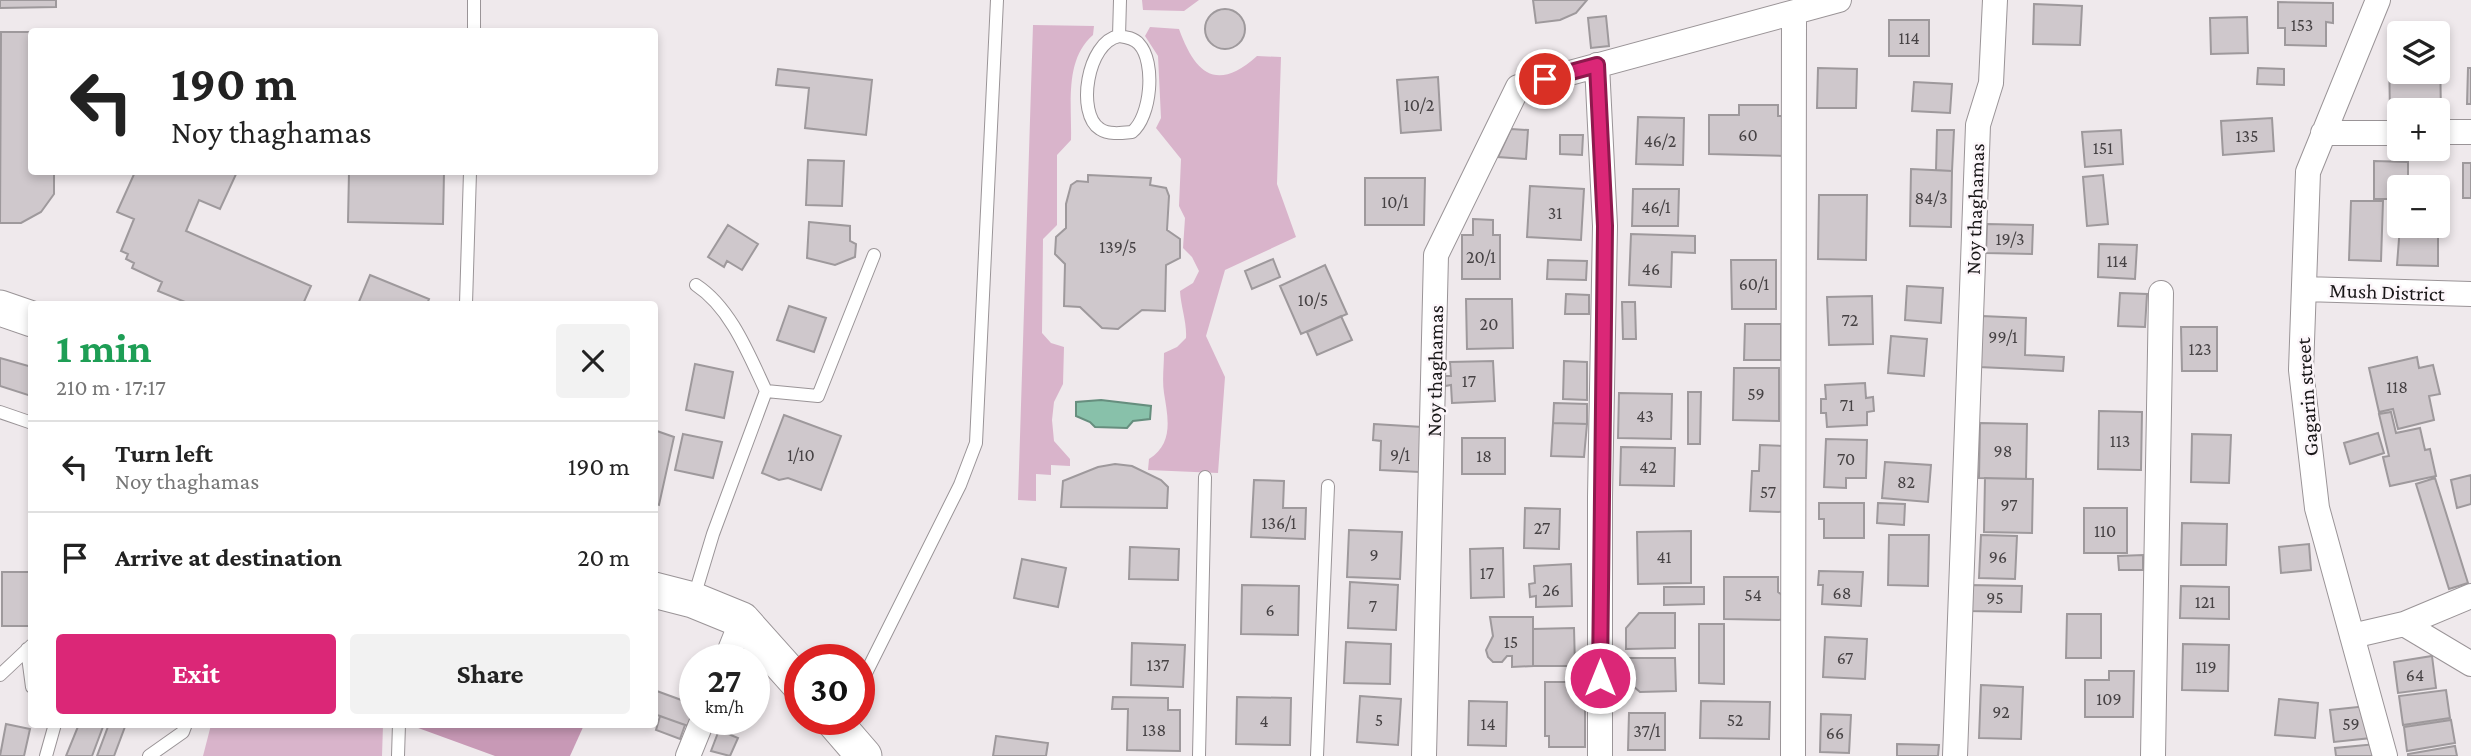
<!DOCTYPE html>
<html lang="en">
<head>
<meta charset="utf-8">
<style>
	body { margin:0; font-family:"Crimson Pro",serif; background:#f2f2f2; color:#222; height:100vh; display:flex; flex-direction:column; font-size:26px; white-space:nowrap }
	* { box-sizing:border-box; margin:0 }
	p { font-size:23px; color:#767676 }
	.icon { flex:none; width:38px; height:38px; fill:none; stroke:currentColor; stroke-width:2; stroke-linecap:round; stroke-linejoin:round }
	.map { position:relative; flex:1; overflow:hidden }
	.details { position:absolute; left:28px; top:301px; width:630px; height:427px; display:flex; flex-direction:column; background:#fff; border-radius:7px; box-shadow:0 4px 10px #0003 }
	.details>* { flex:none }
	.top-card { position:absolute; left:28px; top:28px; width:630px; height:147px; border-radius:7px; box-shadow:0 4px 10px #0003; background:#fff; color:#222; overflow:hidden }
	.tools { position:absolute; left:2387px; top:21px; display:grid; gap:14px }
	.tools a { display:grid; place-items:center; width:63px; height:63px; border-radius:7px; background:#fff; box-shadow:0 4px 10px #0003; font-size:35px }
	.speed { position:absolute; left:679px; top:644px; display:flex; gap:14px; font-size:35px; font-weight:700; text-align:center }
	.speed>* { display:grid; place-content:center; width:91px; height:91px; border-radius:50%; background:#fff; box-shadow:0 4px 10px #0003; line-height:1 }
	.speed small { font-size:18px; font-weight:400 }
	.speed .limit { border:10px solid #d22; background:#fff; color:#111 }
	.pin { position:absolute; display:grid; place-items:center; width:60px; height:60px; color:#fff; margin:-30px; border:4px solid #fff; border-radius:50%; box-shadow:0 2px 7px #0007 }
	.me { position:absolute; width:77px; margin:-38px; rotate:0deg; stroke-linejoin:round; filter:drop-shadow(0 0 5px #0008) }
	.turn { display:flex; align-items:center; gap:24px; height:147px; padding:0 28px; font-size:32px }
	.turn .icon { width:91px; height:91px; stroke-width:2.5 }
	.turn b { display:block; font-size:49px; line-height:60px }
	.round { display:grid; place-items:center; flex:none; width:74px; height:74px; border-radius:7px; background:#f2f2f2 }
	.summary { display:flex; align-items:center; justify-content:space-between; height:119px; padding:0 28px }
	h1 { font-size:42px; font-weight:700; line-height:52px; color:#1e9e55 }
	.cta { display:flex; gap:14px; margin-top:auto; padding:14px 28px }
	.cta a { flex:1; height:80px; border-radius:7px; background:#db2777; color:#fff; font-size:28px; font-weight:700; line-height:80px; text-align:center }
	.cta a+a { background:#f2f2f2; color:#222 }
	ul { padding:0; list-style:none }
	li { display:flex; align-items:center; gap:21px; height:91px; padding:0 28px; border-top:2px solid #e0e0e0 }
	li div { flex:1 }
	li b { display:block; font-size:26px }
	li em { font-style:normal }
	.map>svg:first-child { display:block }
	.green { fill:#d9b4cb }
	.forest { fill:#c899b6 }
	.water { fill:#88c1aa; stroke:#668e7e; stroke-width:2 }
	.building { fill:#cfc8cc; stroke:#9e999c; stroke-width:2 }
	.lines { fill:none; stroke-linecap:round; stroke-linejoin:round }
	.lane-casing { stroke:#9a9497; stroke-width:14 }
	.street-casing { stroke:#9a9497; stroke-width:26 }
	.secondary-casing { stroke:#9a9497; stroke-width:37 }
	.lane { stroke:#fff; stroke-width:12 }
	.street { stroke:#fff; stroke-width:24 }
	.secondary { stroke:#fff; stroke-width:35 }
	.route-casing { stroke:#8e194d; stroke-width:18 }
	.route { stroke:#db2777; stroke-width:12 }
	.labels { text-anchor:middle; stroke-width:5; stroke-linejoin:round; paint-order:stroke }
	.number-label { font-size:18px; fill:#464244 }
	.street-label { font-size:21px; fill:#181617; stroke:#fcf6fa }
</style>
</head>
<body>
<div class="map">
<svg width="2471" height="756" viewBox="0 0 2471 756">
	<rect width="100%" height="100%" fill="#efe9ec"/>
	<path class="green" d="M 1142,0 L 1199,0 L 1184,11 L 1143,10 Z
		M 1033,25 L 1094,26 L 1093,35 C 1064,60 1072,105 1071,140 L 1057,155 L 1057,225 L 1043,239 L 1042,333 L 1051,343 L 1064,347 L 1063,384 L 1054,402 L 1052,420 L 1054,441 L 1070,459 L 1070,466 L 1051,465 L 1051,475 L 1036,474 L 1036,501 L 1018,500 Z
		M 1150,27 L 1179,29 C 1195,73 1216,93 1257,56 L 1281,57 L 1277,184 L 1296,237 L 1225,270 L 1206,336 L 1225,377 L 1218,473 L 1148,470 L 1149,459 C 1174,443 1168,418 1164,393 C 1162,380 1164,366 1164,353 L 1177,347 L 1186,338 C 1187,322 1181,308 1180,291 L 1193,283 L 1199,271 L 1192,257 L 1183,248 L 1185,218 L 1179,206 L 1181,159 L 1156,128 L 1161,118 L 1158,56 L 1145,36 Z
		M 211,725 L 383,725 L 382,756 L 203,756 Z"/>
	<path class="forest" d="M 410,725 L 584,724 L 584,725 L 570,756 L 495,756 Z"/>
	<path class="water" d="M 1101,400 L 1151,406 L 1150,419 L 1133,421 L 1127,428 L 1095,427 L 1090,422 L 1076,416 L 1076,402 Z"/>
	<path class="building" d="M 0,0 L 56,0 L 56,7 L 0,8 Z
		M 1533,0 L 1587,0 L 1576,13 L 1560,20 L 1536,23 Z
		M 2278,2 L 2333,3 L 2333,23 L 2326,22 L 2326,46 L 2285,45 L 2285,28 L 2278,28 Z
		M 2034,4 L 2082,6 L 2080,45 L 2033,44 Z
		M1205 29a20 20 0 1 1 40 0a20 20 0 1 1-40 0Z
		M 1606,16 L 1609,46 L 1591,48 L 1588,18 Z
		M 2247,17 L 2248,53 L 2211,54 L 2210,18 Z
		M 1889,20 L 1929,20 L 1929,56 L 1889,56 Z
		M 1,32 L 32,32 L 32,172 L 54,172 L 54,194 L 41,212 L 21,223 L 0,223 Z
		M 2389,54 L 2399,54 L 2399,72 L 2438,72 L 2438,54 L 2440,54 L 2441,115 L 2438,115 L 2438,110 L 2399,110 L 2399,115 L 2390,115 Z
		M 1818,68 L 1857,69 L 1856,108 L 1817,108 Z
		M 2258,68 L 2284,69 L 2284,85 L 2257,84 Z
		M 2468,68 L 2471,68 L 2471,104 L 2467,104 Z
		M 778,69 L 872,80 L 866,135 L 805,128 L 809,88 L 776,85 Z
		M 1438,77 L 1441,130 L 1401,133 L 1397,80 Z
		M 1914,82 L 1952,84 L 1950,113 L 1912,111 Z
		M 1739,105 L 1778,105 L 1778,116 L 1788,116 L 1788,156 L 1709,154 L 1709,115 L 1739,115 Z
		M 1638,117 L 1684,118 L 1683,165 L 1636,164 Z
		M 2272,118 L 2274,151 L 2223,155 L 2221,121 Z
		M 1511,129 L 1528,130 L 1526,159 L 1498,157 Z
		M 1937,130 L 1954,130 L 1952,171 L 1936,170 Z
		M 2121,130 L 2123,164 L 2085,167 L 2082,132 Z
		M 1560,135 L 1583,135 L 1582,155 L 1560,154 Z
		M 808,160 L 844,161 L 842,206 L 806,205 Z
		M 2374,161 L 2408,162 L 2408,176 L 2415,176 L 2414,187 L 2399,187 L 2399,199 L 2374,199 Z
		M 2463,163 L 2471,163 L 2471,198 L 2463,198 Z
		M 1911,169 L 1952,171 L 1951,227 L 1910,226 Z
		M 135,172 L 237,172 L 220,209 L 199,200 L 186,231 L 311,286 L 303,304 L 190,304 L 158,291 L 162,282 L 132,268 L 134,263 L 126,259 L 128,254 L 121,251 L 134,219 L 117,212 Z
		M 349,172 L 444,172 L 443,224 L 348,222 Z
		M 1088,175 L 1151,178 L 1150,185 L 1166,188 L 1169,196 L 1167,230 L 1180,239 L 1180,258 L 1166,265 L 1165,311 L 1142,310 L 1118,329 L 1102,328 L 1080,307 L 1064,306 L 1065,264 L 1055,254 L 1056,237 L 1066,228 L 1066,204 L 1071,185 L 1077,181 L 1088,182 Z
		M 2103,175 L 2108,224 L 2087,226 L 2083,177 Z
		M 1365,178 L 1425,178 L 1424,225 L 1365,225 Z
		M 1530,186 L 1584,189 L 1581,240 L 1527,237 Z
		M 1633,189 L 1679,189 L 1678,226 L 1632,226 Z
		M 1819,195 L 1867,195 L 1866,260 L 1818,259 Z
		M 2351,201 L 2383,201 L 2381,261 L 2349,260 Z
		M 1473,219 L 1493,220 L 1493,235 L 1500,235 L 1500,279 L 1462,279 L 1462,235 L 1473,235 Z
		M 809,222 L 850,226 L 850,241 L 856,244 L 855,257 L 835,265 L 807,258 Z
		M 1987,224 L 2033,225 L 2032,254 L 1986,253 Z
		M 728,225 L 758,244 L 742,270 L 727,261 L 724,267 L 708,257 Z
		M 2438,225 L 2438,266 L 2397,265 L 2400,226 Z
		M 1631,234 L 1695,236 L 1695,253 L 1672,252 L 1671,287 L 1629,285 Z
		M 2099,244 L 2137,245 L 2135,279 L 2098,277 Z
		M 1273,259 L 1280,277 L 1252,289 L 1245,271 Z
		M 1548,260 L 1587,261 L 1586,280 L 1547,279 Z
		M 1731,260 L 1776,260 L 1776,309 L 1732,309 Z
		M 1325,265 L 1347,314 L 1301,334 L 1280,286 Z
		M 370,275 L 429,299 L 427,304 L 358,304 Z
		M 1907,286 L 1943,288 L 1941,323 L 1905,320 Z
		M 2120,293 L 2147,294 L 2145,327 L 2118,326 Z
		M 1566,294 L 1589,295 L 1589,314 L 1565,314 Z
		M 1872,296 L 1873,344 L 1829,345 L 1827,297 Z
		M 1466,299 L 1512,299 L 1513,348 L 1467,349 Z
		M 1622,302 L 1635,302 L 1636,339 L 1623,339 Z
		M 789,306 L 826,318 L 814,352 L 777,340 Z
		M 1341,316 L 1352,340 L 1317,355 L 1307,332 Z
		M 1982,316 L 2026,318 L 2025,355 L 2064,357 L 2063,371 L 1979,367 Z
		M 1745,324 L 1781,324 L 1781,360 L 1744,360 Z
		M 2181,327 L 2217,327 L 2217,371 L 2182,371 Z
		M 1891,336 L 1927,339 L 1924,376 L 1888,373 Z
		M 2417,357 L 2419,368 L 2433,365 L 2440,394 L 2429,396 L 2434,420 L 2398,429 L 2393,409 L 2379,412 L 2369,368 Z
		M 0,358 L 32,367 L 31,396 L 0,386 Z
		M 1493,361 L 1495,401 L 1452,403 L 1451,385 L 1445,386 L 1445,376 L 1451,376 L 1450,362 Z
		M 1564,361 L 1587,362 L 1587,400 L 1563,399 Z
		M 695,364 L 733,372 L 724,418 L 686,410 Z
		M 1734,368 L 1779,368 L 1779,421 L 1733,420 Z
		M 1865,383 L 1866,398 L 1873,397 L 1874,411 L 1867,412 L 1867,425 L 1827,427 L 1826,413 L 1821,413 L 1821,399 L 1826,399 L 1825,385 Z
		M 1688,392 L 1701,392 L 1700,444 L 1688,444 Z
		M 1619,393 L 1672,394 L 1671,439 L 1618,438 Z
		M 1554,403 L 1587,404 L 1587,424 L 1553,423 Z
		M 2099,411 L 2142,412 L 2141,470 L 2098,469 Z
		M 2391,412 L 2396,433 L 2420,428 L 2425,450 L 2430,449 L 2436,476 L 2390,486 L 2383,457 L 2389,456 L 2379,414 Z
		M 784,415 L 841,436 L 821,490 L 788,478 L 779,480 L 762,473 Z
		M 1553,423 L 1587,424 L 1584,457 L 1551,456 Z
		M 1980,423 L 2027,424 L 2026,479 L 1979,478 Z
		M 1374,424 L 1422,427 L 1419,472 L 1380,470 L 1381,441 L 1373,440 Z
		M 654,430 L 674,437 L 659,505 L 654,503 Z
		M 2378,433 L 2384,453 L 2350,464 L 2344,443 Z
		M 683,434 L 722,442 L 713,478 L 675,470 Z
		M 2192,434 L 2231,435 L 2229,483 L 2191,482 Z
		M 1462,438 L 1505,438 L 1505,474 L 1462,474 Z
		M 1826,439 L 1867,440 L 1866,478 L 1846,478 L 1846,488 L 1824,487 Z
		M 1760,445 L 1783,446 L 1784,512 L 1750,511 L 1752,471 L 1759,471 Z
		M 1621,447 L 1675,448 L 1674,486 L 1620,485 Z
		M 1885,462 L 1931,465 L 1928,502 L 1882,498 Z
		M 1115,464 L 1132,466 L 1161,480 L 1168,487 L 1167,508 L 1061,507 L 1063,481 L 1098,467 Z
		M 2471,475 L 2471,504 L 2457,508 L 2451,480 Z
		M 1985,478 L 2033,479 L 2032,533 L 1984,532 Z
		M 2435,478 L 2468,583 L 2449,589 L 2416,484 Z
		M 1254,480 L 1284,481 L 1283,508 L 1306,508 L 1305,539 L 1251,537 Z
		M 1819,503 L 1864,503 L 1864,538 L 1824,538 L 1824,519 L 1819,519 Z
		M 1878,503 L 1905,504 L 1904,525 L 1877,523 Z
		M 1525,508 L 1560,509 L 1559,549 L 1524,548 Z
		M 2084,508 L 2127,508 L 2127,553 L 2084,553 Z
		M 2182,523 L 2227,524 L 2226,565 L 2181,565 Z
		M 1349,530 L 1402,532 L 1400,579 L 1347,577 Z
		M 1691,531 L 1691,583 L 1638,584 L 1637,532 Z
		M 1889,535 L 1929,535 L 1928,586 L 1888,585 Z
		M 1981,535 L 2017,536 L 2015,579 L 1979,578 Z
		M 2309,544 L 2311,570 L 2281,573 L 2279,547 Z
		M 1130,547 L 1179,549 L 1178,580 L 1129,579 Z
		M 1503,548 L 1504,597 L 1471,598 L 1470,549 Z
		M 2143,555 L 2143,570 L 2119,570 L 2118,556 Z
		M 1022,559 L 1066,568 L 1058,607 L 1014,598 Z
		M 1571,564 L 1572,606 L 1536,607 L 1536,596 L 1530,597 L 1529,584 L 1535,583 L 1534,566 Z
		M 1819,571 L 1863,572 L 1861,606 L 1822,604 L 1823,585 L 1818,585 Z
		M 2,572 L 32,572 L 32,626 L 2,626 Z
		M 1724,577 L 1778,577 L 1778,592 L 1786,598 L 1786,620 L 1724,619 Z
		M 1350,582 L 1398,585 L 1396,630 L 1348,628 Z
		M 1242,585 L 1299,586 L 1298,635 L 1241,634 Z
		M 1968,585 L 2022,586 L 2021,612 L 1968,611 Z
		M 2181,586 L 2229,587 L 2229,619 L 2180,618 Z
		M 1664,587 L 1704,587 L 1704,604 L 1664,605 Z
		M 1639,613 L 1675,613 L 1675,648 L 1626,649 L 1626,628 Z
		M 2067,614 L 2101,614 L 2101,658 L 2066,658 Z
		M 1490,617 L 1533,617 L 1533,666 L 1512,667 L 1512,656 L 1507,656 L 1502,662 L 1493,662 L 1488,657 L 1486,650 L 1493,636 Z
		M 1699,624 L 1724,624 L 1724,684 L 1699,683 Z
		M 1574,628 L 1575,666 L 1533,666 L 1533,629 Z
		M 1825,637 L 1867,639 L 1865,679 L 1823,677 Z
		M 1346,642 L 1391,644 L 1390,684 L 1344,683 Z
		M 1132,643 L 1185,645 L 1183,687 L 1131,685 Z
		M 2183,644 L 2229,645 L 2228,691 L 2182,690 Z
		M 2432,656 L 2436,688 L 2398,693 L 2394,662 Z
		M 1627,658 L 1675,658 L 1676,691 L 1640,692 L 1627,681 Z
		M 2109,671 L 2134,671 L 2133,717 L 2085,717 L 2085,680 L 2109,680 Z
		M 1545,682 L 1593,682 L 1593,703 L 1585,703 L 1585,747 L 1549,747 L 1549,736 L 1545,736 Z
		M 1981,685 L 2023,687 L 2021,739 L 1979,738 Z
		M 654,690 L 695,705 L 691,727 L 654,714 Z
		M 2446,690 L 2450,718 L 2403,725 L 2399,696 Z
		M 1360,696 L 1401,699 L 1398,745 L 1357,742 Z
		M 1113,697 L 1168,698 L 1168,710 L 1180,710 L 1180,751 L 1127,750 L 1128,709 L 1112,709 Z
		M 1237,697 L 1291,698 L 1290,745 L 1236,744 Z
		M 2279,699 L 2318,703 L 2315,738 L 2275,735 Z
		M 1469,701 L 1507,702 L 1506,746 L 1468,745 Z
		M 1701,701 L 1770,702 L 1769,739 L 1700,738 Z
		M 2367,706 L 2371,738 L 2334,742 L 2330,710 Z
		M 1629,713 L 1665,713 L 1665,750 L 1628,750 Z
		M 1821,714 L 1851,715 L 1849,753 L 1820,752 Z
		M 660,716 L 685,725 L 680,739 L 656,730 Z
		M 2451,720 L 2455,743 L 2407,751 L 2404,727 Z
		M 6,724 L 30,729 L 24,756 L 0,756 Z
		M 79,724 L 104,724 L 92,756 L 66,756 Z
		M 109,724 L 126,724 L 114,756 L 97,756 Z
		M 719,730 L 738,738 L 730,756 L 711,751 Z
		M 996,736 L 1048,743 L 1046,756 L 993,756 Z
		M 1897,744 L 1939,745 L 1938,756 L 1897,756 Z
		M 2376,744 L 2377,756 L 2336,756 L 2335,748 Z
		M 2455,746 L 2457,756 L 2408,756 L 2408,754 Z"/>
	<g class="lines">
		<defs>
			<path id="lane" d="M 474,32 L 474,0
				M 1119,36 C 1126,37 1134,38 1139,44 C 1156,62 1151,117 1132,132 C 1122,133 1109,135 1100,129 C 1076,114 1087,42 1119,36 Z
				M 1119,36 L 1120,0
				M 466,304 L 470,172
				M 766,391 L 818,396 L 874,255
				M 0,412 L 32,423
				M 694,597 L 713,534 L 766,391 C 749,355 731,308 696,285
				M 27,649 L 32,687
				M 0,675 L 32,645
				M 859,687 L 960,485 L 976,443 L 997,0
				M 46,756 L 55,724
				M 149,756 L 183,732 L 186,724
				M 398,756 L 399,724
				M 1199,756 L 1205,477
				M 1317,756 L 1328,486"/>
			<path id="street" d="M 2378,0 L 2308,172 L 2301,370 L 2317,508 L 2385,756
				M 1597,65 L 1605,226 L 1600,497 L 1600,756
				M 2438,132 L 2471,132
				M 2323,133 L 2399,133
				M 2304,289 L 2471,294
				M 2404,624 L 2471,664
				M 2352,636 L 2404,624 L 2471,596
				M 726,660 L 742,620
				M 688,756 L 703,719
				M 1424,756 L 1436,255 L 1518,87 L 1839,0
				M 1793,756 L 1794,13
				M 1955,756 L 1978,125 L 1991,83 L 1995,0
				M 2153,756 L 2161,293"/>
			<path id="secondary" d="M 0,308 L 32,319
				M 654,590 L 693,600 L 742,620 L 800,685
				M 832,719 L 864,756"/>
		</defs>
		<use href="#lane" class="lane-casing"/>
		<use href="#street" class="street-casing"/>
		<use href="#secondary" class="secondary-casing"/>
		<use href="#lane" class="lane"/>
		<use href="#street" class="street"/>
		<use href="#secondary" class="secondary"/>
	</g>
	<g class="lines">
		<defs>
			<path id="route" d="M 1545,79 L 1597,65 L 1605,226 L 1600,678"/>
		</defs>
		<use href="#route" class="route-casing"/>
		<use href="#route" class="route"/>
	</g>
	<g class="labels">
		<g class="number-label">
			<text x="2302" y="31">153</text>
			<text x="1909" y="44">114</text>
			<text x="1419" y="111">10/2</text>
			<text x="1748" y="141">60</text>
			<text x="2247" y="142">135</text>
			<text x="1660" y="147">46/2</text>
			<text x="2103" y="154">151</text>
			<text x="1931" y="204">84/3</text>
			<text x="1395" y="208">10/1</text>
			<text x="1656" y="213">46/1</text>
			<text x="1555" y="219">31</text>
			<text x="2010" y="245">19/3</text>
			<text x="1118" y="253">139/5</text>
			<text x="1481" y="263">20/1</text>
			<text x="2117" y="267">114</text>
			<text x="1651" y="275">46</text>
			<text x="1754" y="290">60/1</text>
			<text x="1313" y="306">10/5</text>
			<text x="1850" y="326">72</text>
			<text x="1489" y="330">20</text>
			<text x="2003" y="343">99/1</text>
			<text x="2200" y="355">123</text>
			<text x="1469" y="387">17</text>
			<text x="2397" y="393">118</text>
			<text x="1756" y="400">59</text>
			<text x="1847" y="411">71</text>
			<text x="1645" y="422">43</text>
			<text x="2120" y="447">113</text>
			<text x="2003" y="457">98</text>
			<text x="801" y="461">1/10</text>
			<text x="1400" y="461">9/1</text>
			<text x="1484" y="462">18</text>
			<text x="1846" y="465">70</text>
			<text x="1648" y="473">42</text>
			<text x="1906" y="488">82</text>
			<text x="1768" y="498">57</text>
			<text x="2009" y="511">97</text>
			<text x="1279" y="529">136/1</text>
			<text x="1542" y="534">27</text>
			<text x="2105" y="537">110</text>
			<text x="1374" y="561">9</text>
			<text x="1664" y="563">41</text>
			<text x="1998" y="563">96</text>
			<text x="1487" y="579">17</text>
			<text x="1551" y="596">26</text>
			<text x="1842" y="599">68</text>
			<text x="1753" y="601">54</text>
			<text x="1995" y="604">95</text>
			<text x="2205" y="608">121</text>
			<text x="1373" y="612">7</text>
			<text x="1270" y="616">6</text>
			<text x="1511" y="648">15</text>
			<text x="1845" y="664">67</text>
			<text x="1158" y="671">137</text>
			<text x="2206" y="673">119</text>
			<text x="2415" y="681">64</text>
			<text x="2109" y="705">109</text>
			<text x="2001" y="718">92</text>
			<text x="1379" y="726">5</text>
			<text x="1735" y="726">52</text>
			<text x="1264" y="727">4</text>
			<text x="1488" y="730">14</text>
			<text x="2351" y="730">59</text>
			<text x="1154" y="736">138</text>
			<text x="1647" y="737">37/1</text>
			<text x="1835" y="739">66</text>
		</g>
		<g class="street-label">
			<text transform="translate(1975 209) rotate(-88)" y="7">Noy thaghamas</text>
			<text transform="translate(2387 292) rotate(2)" y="7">Mush District</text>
			<text transform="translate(1435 371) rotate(-89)" y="7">Noy thaghamas</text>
			<text transform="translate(2307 397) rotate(-94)" y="7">Gagarin street</text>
		</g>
	</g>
</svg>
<div class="tools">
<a><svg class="icon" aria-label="layers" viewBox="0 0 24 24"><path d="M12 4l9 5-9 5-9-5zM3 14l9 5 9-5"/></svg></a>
<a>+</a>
<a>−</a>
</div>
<div class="speed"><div>27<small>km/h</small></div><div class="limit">30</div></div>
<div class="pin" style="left:1545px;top:79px;background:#d93025"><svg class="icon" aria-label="arrive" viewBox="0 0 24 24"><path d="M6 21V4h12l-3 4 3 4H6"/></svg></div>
<svg class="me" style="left:1600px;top:678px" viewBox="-20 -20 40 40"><circle r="17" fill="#db2777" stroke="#fff" stroke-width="3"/><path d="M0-11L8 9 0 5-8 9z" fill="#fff"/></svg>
<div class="top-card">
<div class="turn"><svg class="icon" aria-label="left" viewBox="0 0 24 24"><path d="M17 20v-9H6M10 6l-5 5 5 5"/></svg><div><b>190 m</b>Noy thaghamas</div></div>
</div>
<section class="details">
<div class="summary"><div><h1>1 min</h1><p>210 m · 17:17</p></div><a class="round"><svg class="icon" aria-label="close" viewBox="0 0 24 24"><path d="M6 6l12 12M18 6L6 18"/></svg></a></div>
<ul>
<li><svg class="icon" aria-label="left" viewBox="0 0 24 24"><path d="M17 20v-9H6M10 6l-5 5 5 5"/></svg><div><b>Turn left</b><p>Noy thaghamas</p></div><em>190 m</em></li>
<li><svg class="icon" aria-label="arrive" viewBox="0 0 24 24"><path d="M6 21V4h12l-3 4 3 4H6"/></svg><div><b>Arrive at destination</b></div><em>20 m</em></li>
</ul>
<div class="cta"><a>Exit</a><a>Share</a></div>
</section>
</div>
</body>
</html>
